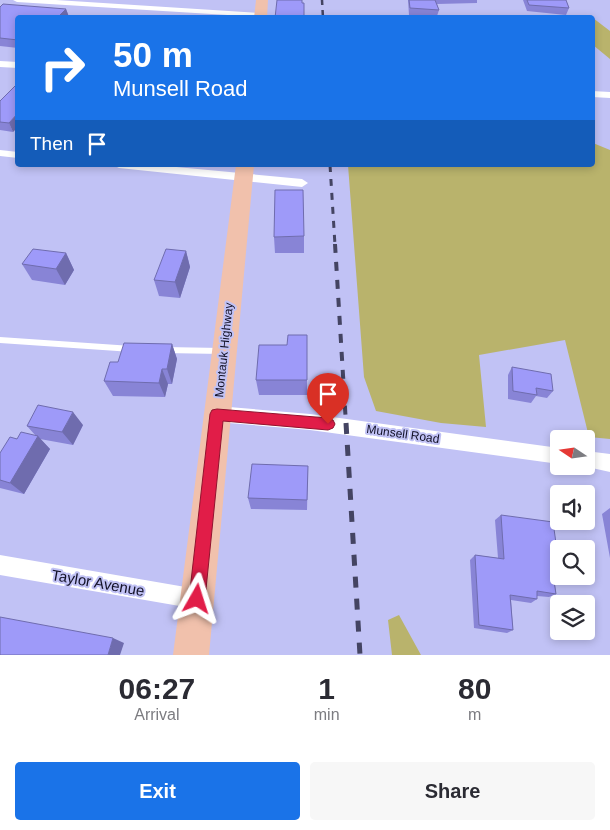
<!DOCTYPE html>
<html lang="en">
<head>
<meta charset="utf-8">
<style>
	body { margin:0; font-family:Arial,sans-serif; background:#f7f7f7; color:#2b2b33; height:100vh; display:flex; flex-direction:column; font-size:19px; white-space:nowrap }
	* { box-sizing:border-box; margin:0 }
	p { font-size:16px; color:#7c7c81 }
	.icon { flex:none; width:28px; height:28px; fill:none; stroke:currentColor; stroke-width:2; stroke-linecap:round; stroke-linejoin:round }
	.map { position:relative; height:655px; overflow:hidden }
	.panel { display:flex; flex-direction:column; background:#fff; flex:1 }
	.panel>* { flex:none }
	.hud { position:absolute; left:15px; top:15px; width:580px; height:152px; border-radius:5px; box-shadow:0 2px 8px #0003; background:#1a73e8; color:#fff; overflow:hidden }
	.needle { width:32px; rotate:283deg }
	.controls { position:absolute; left:550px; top:430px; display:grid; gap:10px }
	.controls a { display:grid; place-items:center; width:45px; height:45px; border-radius:5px; background:#fff; box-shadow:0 2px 8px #0003; font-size:25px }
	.pin { position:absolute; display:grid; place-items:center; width:42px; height:42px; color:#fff; margin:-51px -21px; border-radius:50% 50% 50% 0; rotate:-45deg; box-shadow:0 0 5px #0007 }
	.pin .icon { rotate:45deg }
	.me { position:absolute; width:55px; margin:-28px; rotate:6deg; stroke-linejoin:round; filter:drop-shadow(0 0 4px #0008) }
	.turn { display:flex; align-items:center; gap:18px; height:105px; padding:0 15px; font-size:22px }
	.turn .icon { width:65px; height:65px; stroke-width:2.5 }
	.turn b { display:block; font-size:35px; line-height:42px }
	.then { display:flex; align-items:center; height:48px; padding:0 15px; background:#0003; gap:10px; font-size:19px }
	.eta { display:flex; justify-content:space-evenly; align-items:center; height:85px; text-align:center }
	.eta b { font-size:30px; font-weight:700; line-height:35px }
	.button { display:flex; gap:10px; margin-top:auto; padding:10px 15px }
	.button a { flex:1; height:58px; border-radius:5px; background:#1a73e8; color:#fff; font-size:20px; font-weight:700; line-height:58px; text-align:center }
	.button a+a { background:#f7f7f7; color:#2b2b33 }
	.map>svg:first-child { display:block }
	.green { fill:#b9b36c }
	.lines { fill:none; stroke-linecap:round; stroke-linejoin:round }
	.service { fill:#fff; fill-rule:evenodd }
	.minor { fill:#fff; fill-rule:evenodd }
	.primary { fill:#f1c1ac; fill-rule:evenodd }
	.rail-far3 { stroke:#444462; stroke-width:2.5; stroke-dasharray:5 5; stroke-linecap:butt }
	.rail-far2 { stroke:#444462; stroke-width:3; stroke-dasharray:7 7; stroke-linecap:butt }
	.rail-far1 { stroke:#444462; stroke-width:4; stroke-dasharray:9 9; stroke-linecap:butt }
	.rail { stroke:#444462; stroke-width:5; stroke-dasharray:11 11; stroke-linecap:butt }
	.wall { fill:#8884d6 }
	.shaded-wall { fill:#6f6cae }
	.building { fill:#9e9af9; stroke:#6f6cae }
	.route { fill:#e11d48; stroke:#92132f }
	.labels { text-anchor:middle; stroke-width:4; stroke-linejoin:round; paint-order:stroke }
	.street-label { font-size:12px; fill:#121127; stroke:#c1c2f5 }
	.near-street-label { font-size:15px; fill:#121127; stroke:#c1c2f5 }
</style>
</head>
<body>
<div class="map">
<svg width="610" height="655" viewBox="0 0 610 655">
	<rect width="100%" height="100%" fill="#c1c2f5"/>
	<path class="green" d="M 593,18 L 610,31 L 610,59 L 593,45 Z
		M 593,143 L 610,150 L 610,439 L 589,437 L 565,340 L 479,355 L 486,427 L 441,423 L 376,411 L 364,377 L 348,165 L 592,165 Z
		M 399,615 L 421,655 L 392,655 L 388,620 Z"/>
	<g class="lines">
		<path class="service" d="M 0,337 L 132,346 L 135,347 L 136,349 L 135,351 L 132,352 L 0,343 Z
			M 164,347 L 222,348 L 225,349 L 226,351 L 225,353 L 222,354 L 164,353 L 161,352 L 160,350 L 161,348 Z"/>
		<path class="minor" d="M 13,0 L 56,0 L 261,13 L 265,15 L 261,17 L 17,2 Z
			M 0,61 L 18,62 L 18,68 L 0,67 Z
			M 592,91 L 610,92 L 610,98 L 592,97 Z
			M 0,150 L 18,152 L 18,158 L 0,156 Z
			M 113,165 L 155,165 L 302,179 L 308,183 L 302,187 L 119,168 Z
			M 217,406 L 310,414 L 559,448 L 559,464 L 310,430 L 217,422 L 211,419 L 209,414 L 211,409 Z
			M 586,451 L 610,454 L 610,472 L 583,466 L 586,466 Z
			M 0,555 L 197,589 L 204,592 L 207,599 L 204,606 L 197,609 L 0,575 Z"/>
		<path class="primary" d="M 256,0 L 268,0 L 267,18 L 254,18 Z
			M 236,165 L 254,165 L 209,655 L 173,655 Z"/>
		<path class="rail-far3" d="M 322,0 L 323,18"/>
		<path class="rail-far2" d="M 330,165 L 335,245"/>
		<path class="rail-far1" d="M 335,244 L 346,424"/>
		<path class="rail" d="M 346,423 L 360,655"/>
	</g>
	<path class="wall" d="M 408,0 L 477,0 L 477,3 L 437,4 L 439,10 L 437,16 L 409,15 Z
		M 523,0 L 566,0 L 569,8 L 566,15 L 527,11 Z
		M 0,7 L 66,9 L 69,17 L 68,18 L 18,18 L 18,48 L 0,46 Z
		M 0,101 L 13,132 L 0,130 Z
		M 304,236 L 304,253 L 275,253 L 274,237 Z
		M 186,251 L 190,267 L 180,298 L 159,296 L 154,280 Z
		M 66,253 L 74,270 L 65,285 L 32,280 L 22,264 Z
		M 307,335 L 307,395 L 259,395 L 256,380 L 287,345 Z
		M 172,344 L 177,359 L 172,384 L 168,384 L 165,397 L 113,396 L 104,381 Z
		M 512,367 L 553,391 L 547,398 L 536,396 L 531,403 L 508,399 L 508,375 Z
		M 83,425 L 73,445 L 40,439 L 50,449 L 24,494 L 0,488 L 0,453 L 17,439 L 36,436 L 27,426 Z
		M 308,466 L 307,510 L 251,509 L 248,498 Z
		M 610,508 L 610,558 L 602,514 Z
		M 501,515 L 561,582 L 555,585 L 556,594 L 549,597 L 537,596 L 537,599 L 531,603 L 511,600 L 513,630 L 507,633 L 474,628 L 470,560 L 475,555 L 498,558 L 495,520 Z"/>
	<path class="shaded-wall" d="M 66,9 L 69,17 L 68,18 L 57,18 Z
		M 18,113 L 18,127 L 13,132 L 9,123 Z
		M 186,251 L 190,267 L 180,298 L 175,282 Z
		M 66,253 L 74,270 L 65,285 L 56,269 Z
		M 172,344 L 177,359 L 172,384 L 167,369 Z
		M 162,369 L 168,384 L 165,397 L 159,383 Z
		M 73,412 L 83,425 L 73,445 L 62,432 Z
		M 38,436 L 50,449 L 24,494 L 10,483 Z
		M 113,638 L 124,643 L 120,655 L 108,655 Z"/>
	<path class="building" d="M 277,0 L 302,0 L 302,3 L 304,3 L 304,18 L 275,18 Z
		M 409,0 L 435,0 L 439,10 L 410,8 Z
		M 527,0 L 566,0 L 569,8 L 529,5 Z
		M 3,4 L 66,9 L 57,18 L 18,18 L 18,40 L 0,38 L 0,7 Z
		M 18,83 L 18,113 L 9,123 L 0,122 L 0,101 Z
		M 275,190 L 303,190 L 304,236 L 274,237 Z
		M 33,249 L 66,253 L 56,269 L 22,264 Z
		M 166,249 L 186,251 L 175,282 L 154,280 Z
		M 288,335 L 307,335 L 307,380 L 256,380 L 259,345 L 287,345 Z
		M 124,343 L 172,344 L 167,369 L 162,369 L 159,383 L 104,381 L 110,362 L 118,362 Z
		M 512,367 L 551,374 L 553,391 L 536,388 L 537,395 L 513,391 Z
		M 38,405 L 73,412 L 62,432 L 27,426 Z
		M 21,432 L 38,436 L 10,483 L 0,480 L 0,453 L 10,437 L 17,439 Z
		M 252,464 L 308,466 L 307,500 L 248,498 Z
		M 501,515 L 553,522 L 559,564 L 559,576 L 561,576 L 561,582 L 554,581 L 556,594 L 537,591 L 537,599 L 510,595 L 513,630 L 479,625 L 475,555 L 504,559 Z
		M 0,617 L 113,638 L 108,655 L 0,655 Z"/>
	<path class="route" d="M 217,409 L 328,418 L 333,420 L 335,424 L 333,428 L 328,430 L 223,421 L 205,599 L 202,605 L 197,607 L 191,605 L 189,599 L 210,414 L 212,410 Z"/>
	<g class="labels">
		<g class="street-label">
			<text transform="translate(224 350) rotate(-84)" y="4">Montauk Highway</text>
			<text transform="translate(403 434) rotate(8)" y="4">Munsell Road</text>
		</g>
		<g class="near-street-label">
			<text transform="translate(98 583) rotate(10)" y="5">Taylor Avenue</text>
		</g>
	</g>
</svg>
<div class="controls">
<a><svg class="needle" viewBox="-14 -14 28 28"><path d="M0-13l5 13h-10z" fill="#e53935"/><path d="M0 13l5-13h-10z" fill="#7c7c81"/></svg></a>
<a><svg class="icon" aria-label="sound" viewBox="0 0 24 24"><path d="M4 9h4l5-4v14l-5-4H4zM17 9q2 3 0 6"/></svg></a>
<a><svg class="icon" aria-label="search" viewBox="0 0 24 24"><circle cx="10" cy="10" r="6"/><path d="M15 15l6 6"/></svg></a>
<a><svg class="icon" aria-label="layers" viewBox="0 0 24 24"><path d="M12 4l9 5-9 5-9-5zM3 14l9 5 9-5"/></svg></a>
</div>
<div class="pin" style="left:328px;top:424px;background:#d93025"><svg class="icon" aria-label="arrive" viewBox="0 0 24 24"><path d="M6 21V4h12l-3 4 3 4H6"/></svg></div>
<svg class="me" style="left:197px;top:599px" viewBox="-20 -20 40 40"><path d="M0-17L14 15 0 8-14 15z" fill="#e11d48" stroke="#fff" stroke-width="4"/></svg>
<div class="hud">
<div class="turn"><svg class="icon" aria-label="right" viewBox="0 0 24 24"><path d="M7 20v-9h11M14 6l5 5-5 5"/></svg><div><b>50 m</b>Munsell Road</div></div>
<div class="then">Then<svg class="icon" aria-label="arrive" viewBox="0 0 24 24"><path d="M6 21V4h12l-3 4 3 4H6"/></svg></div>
</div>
</div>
<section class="panel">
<div class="eta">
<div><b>06:27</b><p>Arrival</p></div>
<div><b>1</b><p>min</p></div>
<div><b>80</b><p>m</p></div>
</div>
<div class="button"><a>Exit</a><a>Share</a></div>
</section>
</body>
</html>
